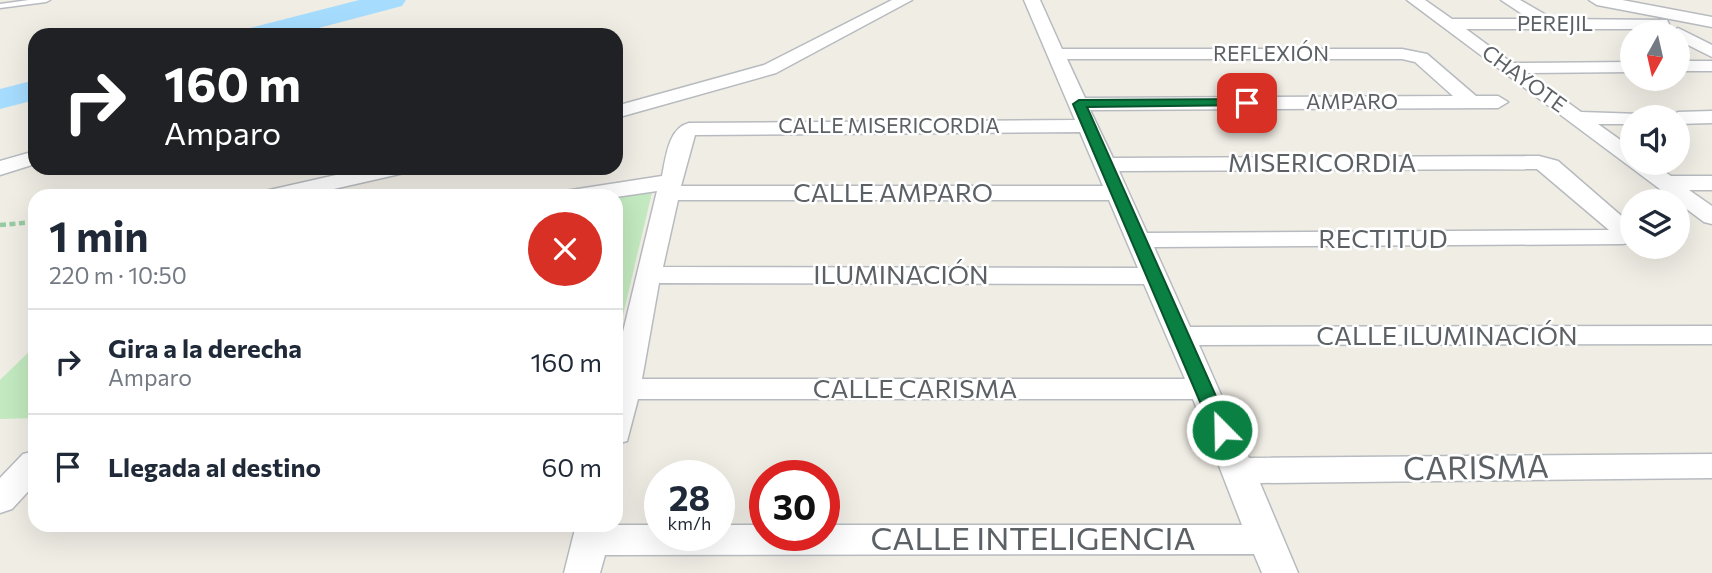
<!DOCTYPE html>
<html lang="es">
<head>
<meta charset="utf-8">
<style>
	body { margin:0; font-family:Commissioner,sans-serif; background:#f2f2f3; color:#1f2937; height:100vh; display:flex; flex-direction:column; font-size:26px; white-space:nowrap }
	* { box-sizing:border-box; margin:0 }
	p { font-size:23px; color:#747a83 }
	.icon { flex:none; width:38px; height:38px; fill:none; stroke:currentColor; stroke-width:2; stroke-linecap:round; stroke-linejoin:round }
	.map { position:relative; flex:1; overflow:hidden }
	.side { position:absolute; left:28px; top:189px; width:595px; height:343px; display:flex; flex-direction:column; background:#fff; border-radius:21px; box-shadow:0 7px 28px #0002 }
	.side>* { flex:none }
	.guide { position:absolute; left:28px; top:28px; width:595px; height:147px; border-radius:21px; box-shadow:0 7px 28px #0002; background:#202124; color:#fff; overflow:hidden }
	.needle { width:46px; rotate:188deg }
	.controls { position:absolute; left:1620px; top:21px; display:grid; gap:14px }
	.controls a { display:grid; place-items:center; width:70px; height:70px; border-radius:50%; background:#fff; box-shadow:0 7px 28px #0002; font-size:35px }
	.speed { position:absolute; left:644px; top:460px; display:flex; gap:14px; font-size:35px; font-weight:700; text-align:center }
	.speed>* { display:grid; place-content:center; width:91px; height:91px; border-radius:50%; background:#fff; box-shadow:0 7px 28px #0002; line-height:1 }
	.speed small { font-size:18px; font-weight:400 }
	.speed .limit { border:10px solid #d22; background:#fff; color:#111 }
	.pin { position:absolute; display:grid; place-items:center; width:60px; height:60px; color:#fff; margin:-30px; border-radius:14px; box-shadow:0 4px 10px #0006 }
	.me { position:absolute; width:77px; margin:-38px; rotate:337deg; stroke-linejoin:round; filter:drop-shadow(0 0 5px #0008) }
	.turn { display:flex; align-items:center; gap:24px; height:147px; padding:0 21px; font-size:32px }
	.turn .icon { width:91px; height:91px; stroke-width:2.5 }
	.turn b { display:block; font-size:49px; line-height:60px }
	.round { display:grid; place-items:center; flex:none; width:74px; height:74px; border-radius:37px; background:#f2f2f3 }
	.summary { display:flex; align-items:center; justify-content:space-between; height:119px; padding:0 21px }
	h1 { font-size:42px; font-weight:700; line-height:52px }
	ul { padding:0; list-style:none }
	li { display:flex; align-items:center; gap:21px; height:105px; padding:0 21px; border-top:2px solid #e0e1e3 }
	li div { flex:1 }
	li b { display:block; font-size:26px }
	li em { font-style:normal }
	.map>svg:first-child { display:block }
	.green { fill:#c2e9bf }
	.lines { fill:none; stroke-linecap:round; stroke-linejoin:round }
	.river { fill:#a6ddff; fill-rule:evenodd }
	.lane-casing { stroke:#b7bbbf; stroke-width:3 }
	.street-casing { stroke:#b7bbbf; stroke-width:3 }
	.path { stroke:#97cba3; stroke-width:4.5; stroke-dasharray:6 3.5; stroke-linecap:butt }
	.lane { fill:#fff; fill-rule:evenodd }
	.street { fill:#fff; fill-rule:evenodd }
	.route { fill:#0b8043; stroke:#07532c; stroke-width:2 }
	.labels { text-anchor:middle; stroke-width:5; stroke-linejoin:round; paint-order:stroke }
	.far-street-label { font-size:21px; fill:#5c6166; stroke:#fff }
	.street-label { font-size:26px; fill:#5c6166; stroke:#fff }
	.near-street-label { font-size:32px; fill:#5c6166; stroke:#fff }
</style>
</head>
<body>
<div class="map">
<svg width="1712" height="573" viewBox="0 0 1712 573">
	<rect width="100%" height="100%" fill="#f0ede5"/>
	<path class="green" d="M 653,188 L 616,345 L 616,196 Z
		M 35,346 L 35,418 L 0,419 L 0,380 Z"/>
	<g class="lines">
		<path class="river" d="M 359,0 L 406,0 L 402,6 L 292,35 L 242,35 L 246,29 Z
			M 35,80 L 35,100 L 0,109 L 0,89 Z"/>
		<defs>
			<path id="lane" d="M 29,0 L 50,0 L 46,2 L 0,8 L 0,4 Z"/>
			<path id="street" d="M 892,0 L 912,0 L 776,73 L 616,118 L 616,106 L 764,65 Z
				M 1024,0 L 1040,0 L 1062,49 L 1402,49 L 1427,54 L 1476,96 L 1498,96 L 1508,102 L 1498,108 L 1090,110 L 1113,158 L 1539,156 L 1558,161 L 1633,226 L 1633,242 L 1623,244 L 1154,247 L 1190,327 L 1712,326 L 1712,344 L 1199,345 L 1249,458 L 1712,454 L 1712,478 L 1260,483 L 1298,573 L 1262,573 L 1254,554 L 605,555 L 600,573 L 564,573 L 576,525 L 660,525 L 660,536 L 719,536 L 719,525 L 765,525 L 765,536 L 824,536 L 824,525 L 1242,525 L 1193,399 L 638,399 L 627,441 L 616,444 L 616,361 L 657,191 L 616,197 L 562,196 L 565,191 L 662,176 C 666,158 668,128 689,123 L 1075,120 ZM 1067,59 L 1402,59 L 1415,62 L 1453,96 L 1085,98 ZM 1080,132 L 1103,186 L 681,186 L 695,135 ZM 1537,169 L 1609,230 L 1147,233 L 1119,171 ZM 678,200 L 1109,200 L 1138,268 L 663,267 ZM 659,283 L 1144,284 L 1185,379 L 642,379 Z
				M 1407,0 L 1425,0 L 1452,19 L 1530,19 L 1501,0 L 1520,0 L 1553,19 L 1667,20 L 1669,24 L 1661,29 L 1466,29 L 1512,63 L 1633,62 L 1633,72 L 1527,73 L 1581,112 L 1640,114 L 1642,117 L 1633,117 L 1633,124 L 1598,124 L 1633,149 L 1633,163 L 1652,163 L 1671,176 L 1712,176 L 1712,190 L 1689,190 L 1712,206 L 1712,224 L 1704,222 Z
				M 1589,0 L 1622,0 L 1712,17 L 1712,27 L 1597,5 Z
				M 1678,28 L 1712,45 L 1712,57 L 1678,40 L 1678,33 L 1670,33 Z
				M 1678,61 L 1712,61 L 1712,71 L 1678,71 Z
				M 1712,111 L 1712,123 L 1678,124 L 1678,117 L 1669,117 L 1678,112 Z
				M 35,151 L 35,164 L 0,175 L 0,161 Z
				M 367,168 L 407,168 L 404,173 L 303,196 L 262,196 L 265,191 Z
				M 35,451 L 35,484 L 12,509 L 0,513 L 0,478 L 23,454 Z"/>
		</defs>
		<use href="#lane" class="lane-casing"/>
		<use href="#street" class="street-casing"/>
		<path class="path" d="M 0,225 L 35,222"/>
		<use href="#lane" class="lane"/>
		<use href="#street" class="street"/>
	</g>
	<path class="route" d="M 1247,99 L 1251,100 L 1251,105 L 1087,107 L 1231,430 L 1222,437 L 1212,430 L 1073,104 L 1079,100 Z"/>
	<g class="labels">
		<g class="far-street-label">
			<text x="1555" y="31">PEREJIL</text>
			<text x="1271" y="61">REFLEXIÓN</text>
			<text transform="translate(1524 79) rotate(36)" y="7">CHAYOTE</text>
			<text x="1352" y="109">AMPARO</text>
			<text x="889" y="133">CALLE MISERICORDIA</text>
		</g>
		<g class="street-label">
			<text x="1322" y="172">MISERICORDIA</text>
			<text x="893" y="202">CALLE AMPARO</text>
			<text x="1383" y="248">RECTITUD</text>
			<text x="901" y="284">ILUMINACIÓN</text>
			<text x="1447" y="345">CALLE ILUMINACIÓN</text>
			<text x="915" y="398">CALLE CARISMA</text>
		</g>
		<g class="near-street-label">
			<text transform="translate(1476 468) rotate(-1)" y="11">CARISMA</text>
			<text x="1033" y="550">CALLE INTELIGENCIA</text>
		</g>
	</g>
</svg>
<div class="controls">
<a><svg class="needle" viewBox="-14 -14 28 28"><path d="M0-13l5 13h-10z" fill="#e53935"/><path d="M0 13l5-13h-10z" fill="#747a83"/></svg></a>
<a><svg class="icon" aria-label="sound" viewBox="0 0 24 24"><path d="M4 9h4l5-4v14l-5-4H4zM17 9q2 3 0 6"/></svg></a>
<a><svg class="icon" aria-label="layers" viewBox="0 0 24 24"><path d="M12 4l9 5-9 5-9-5zM3 14l9 5 9-5"/></svg></a>
</div>
<div class="speed"><div>28<small>km/h</small></div><div class="limit">30</div></div>
<div class="pin" style="left:1247px;top:103px;background:#d93025"><svg class="icon" aria-label="arrive" viewBox="0 0 24 24"><path d="M6 21V4h12l-3 4 3 4H6"/></svg></div>
<svg class="me" style="left:1222px;top:430px" viewBox="-20 -20 40 40"><circle r="17" fill="#0b8043" stroke="#fff" stroke-width="3"/><path d="M0-11L8 9 0 5-8 9z" fill="#fff"/></svg>
<div class="guide">
<div class="turn"><svg class="icon" aria-label="right" viewBox="0 0 24 24"><path d="M7 20v-9h11M14 6l5 5-5 5"/></svg><div><b>160 m</b>Amparo</div></div>
</div>
<section class="side">
<div class="summary"><div><h1>1 min</h1><p>220 m · 10:50</p></div><a class="round" style="background:#d93025;color:#fff"><svg class="icon" aria-label="close" viewBox="0 0 24 24"><path d="M6 6l12 12M18 6L6 18"/></svg></a></div>
<ul>
<li><svg class="icon" aria-label="right" viewBox="0 0 24 24"><path d="M7 20v-9h11M14 6l5 5-5 5"/></svg><div><b>Gira a la derecha</b><p>Amparo</p></div><em>160 m</em></li>
<li><svg class="icon" aria-label="arrive" viewBox="0 0 24 24"><path d="M6 21V4h12l-3 4 3 4H6"/></svg><div><b>Llegada al destino</b></div><em>60 m</em></li>
</ul>
</section>
</div>
</body>
</html>
